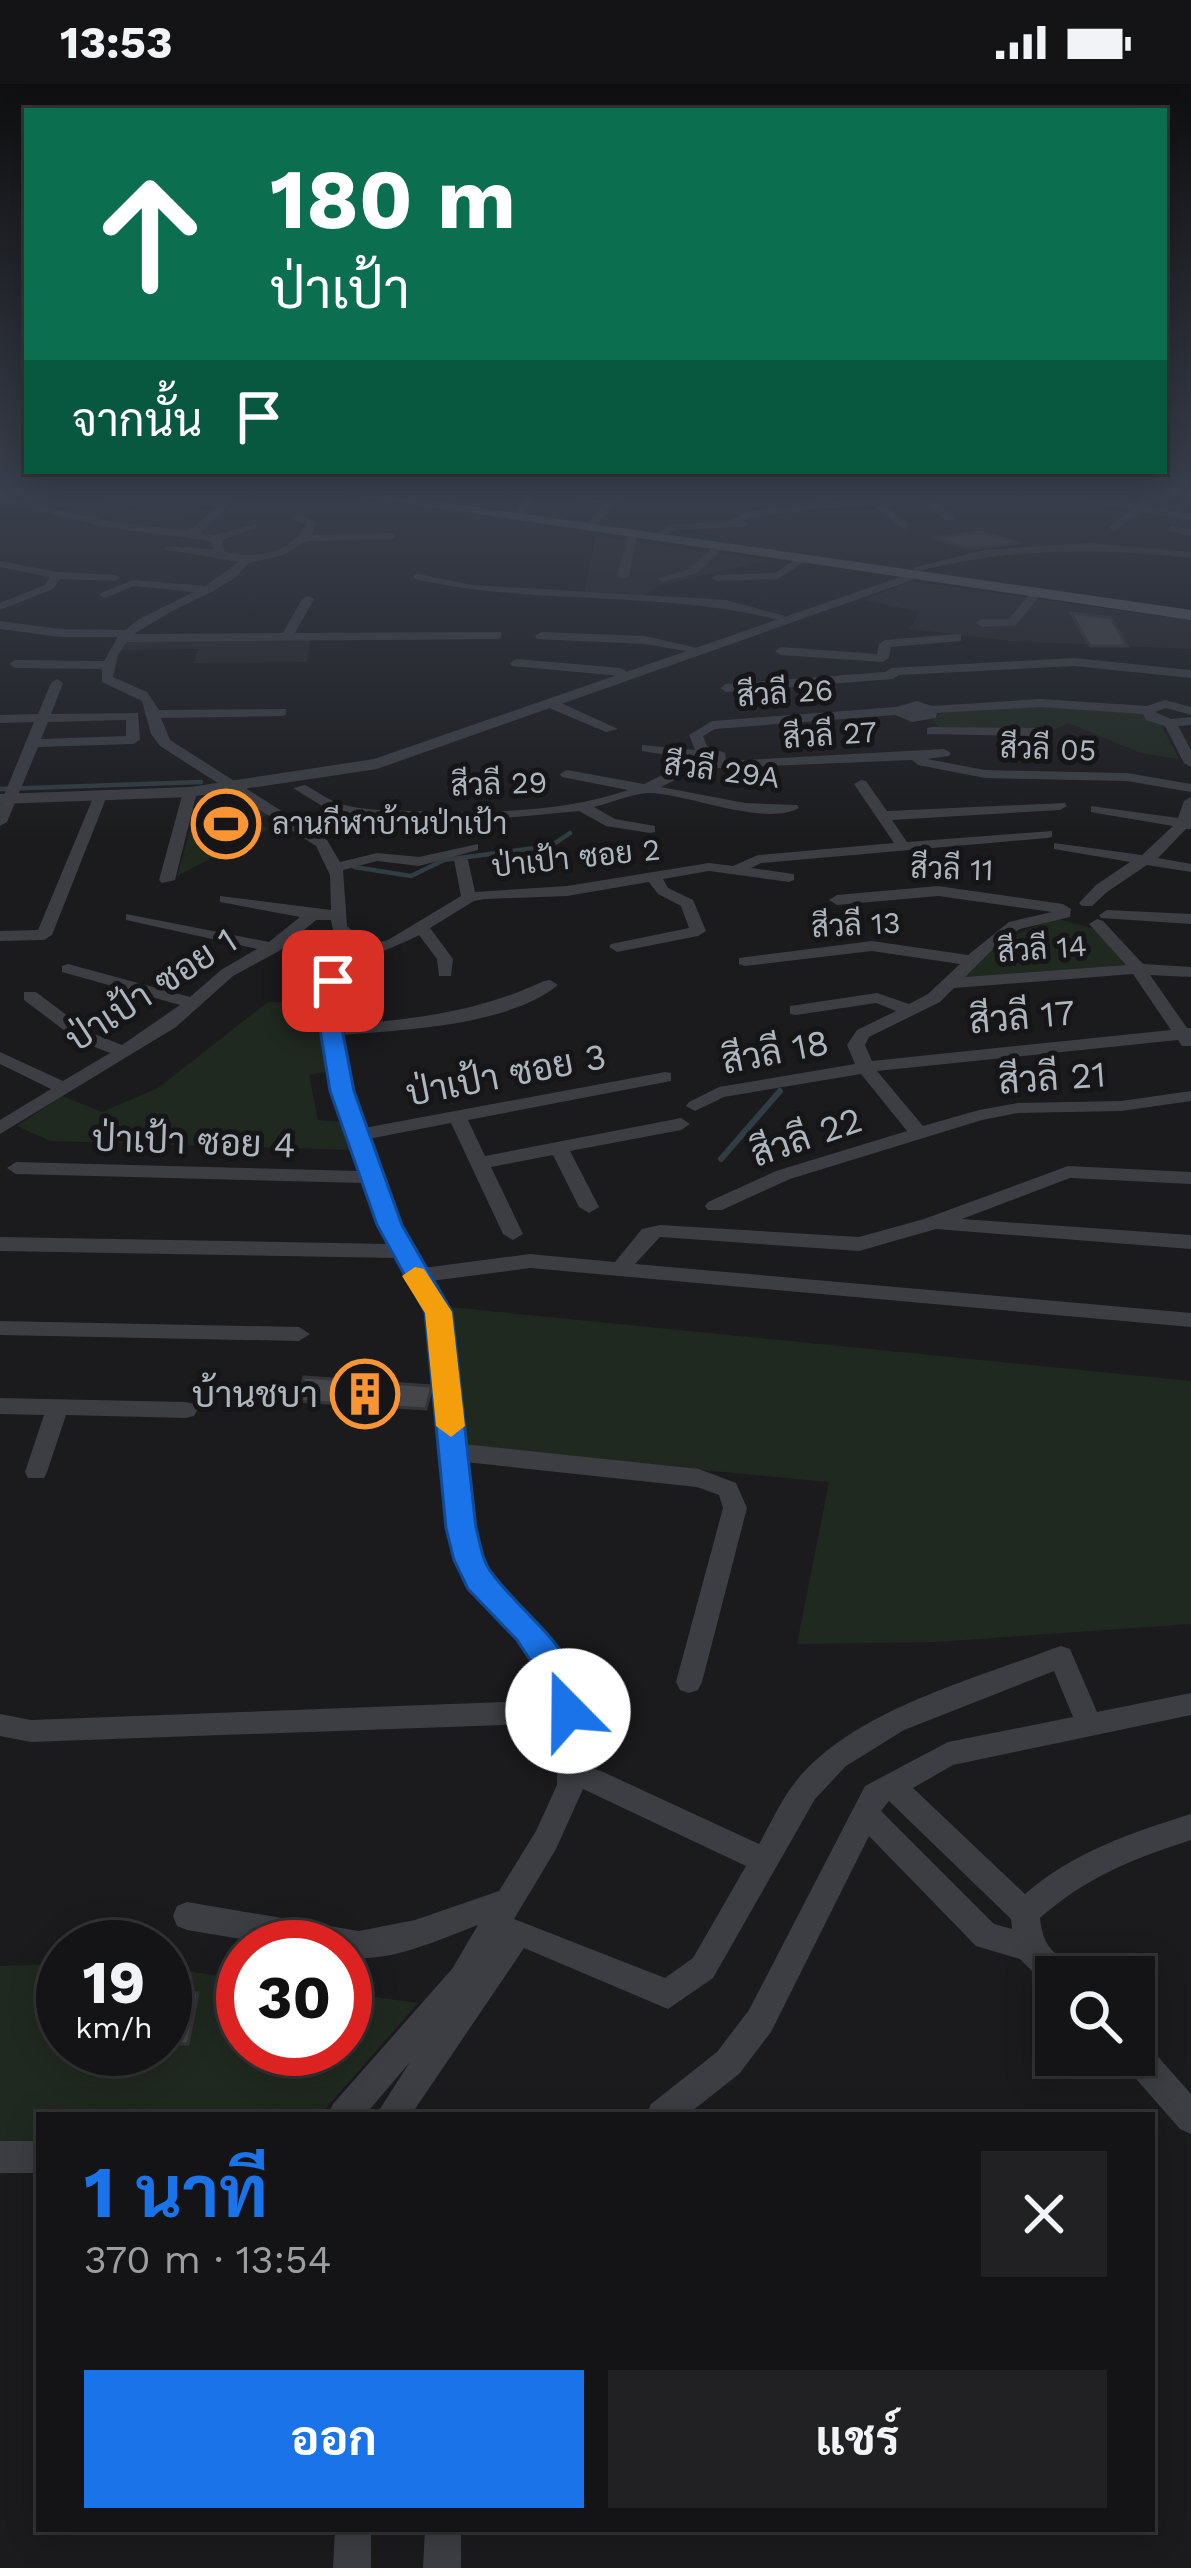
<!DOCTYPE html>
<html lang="th">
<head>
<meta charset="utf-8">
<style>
	body { margin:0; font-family:"Work Sans",Sarabun,sans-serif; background:#212123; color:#f1f3f6; height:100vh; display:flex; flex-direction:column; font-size:45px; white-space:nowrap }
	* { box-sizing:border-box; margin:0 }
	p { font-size:39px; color:#9d9ea1 }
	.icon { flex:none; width:66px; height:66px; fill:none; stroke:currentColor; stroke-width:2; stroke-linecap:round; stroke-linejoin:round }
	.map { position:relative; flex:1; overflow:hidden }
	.panel { position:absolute; left:36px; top:2028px; width:1119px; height:420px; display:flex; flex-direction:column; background:#141416; border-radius:0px; box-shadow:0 6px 30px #0003,0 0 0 3px #333335 }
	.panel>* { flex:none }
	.guide { position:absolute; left:24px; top:24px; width:1143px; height:366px; border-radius:0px; box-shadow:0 6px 30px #0003,0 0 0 3px #333335; background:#0b6e4f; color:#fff; overflow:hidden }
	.tools { position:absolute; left:1035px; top:1872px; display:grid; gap:24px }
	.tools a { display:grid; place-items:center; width:120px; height:120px; border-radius:0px; background:#141416; box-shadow:0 6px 30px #0003,0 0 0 3px #333335; font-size:60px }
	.speed { position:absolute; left:36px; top:1836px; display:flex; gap:24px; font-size:60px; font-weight:700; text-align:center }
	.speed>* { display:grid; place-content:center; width:156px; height:156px; border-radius:50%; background:#141416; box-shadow:0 6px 30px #0003,0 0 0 3px #333335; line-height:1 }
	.speed small { font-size:30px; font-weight:400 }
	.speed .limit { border:18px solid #d22; background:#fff; color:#111 }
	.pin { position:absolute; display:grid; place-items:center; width:102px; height:102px; color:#fff; margin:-51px; border-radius:24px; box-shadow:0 6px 18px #0006 }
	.me { position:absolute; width:132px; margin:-66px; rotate:338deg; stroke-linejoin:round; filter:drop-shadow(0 0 9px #0008) }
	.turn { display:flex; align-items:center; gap:42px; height:252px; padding:0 48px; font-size:54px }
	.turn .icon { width:156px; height:156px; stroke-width:2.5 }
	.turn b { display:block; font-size:84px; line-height:102px }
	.then { display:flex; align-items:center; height:114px; padding:0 48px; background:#0003; gap:24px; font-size:45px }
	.round { display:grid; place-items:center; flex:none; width:126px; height:126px; border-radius:0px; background:#212123 }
	.head { display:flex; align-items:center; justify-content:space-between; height:204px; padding:0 48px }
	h1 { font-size:72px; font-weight:700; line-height:90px; color:#1a73e8 }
	.action { display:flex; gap:24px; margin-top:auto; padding:24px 48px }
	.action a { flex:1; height:138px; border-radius:0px; background:#1a73e8; color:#fff; font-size:48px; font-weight:700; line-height:138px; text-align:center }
	.action a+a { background:#212123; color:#f1f3f6 }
	.status { display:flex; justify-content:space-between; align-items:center; height:84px; padding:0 60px; background:#141416; direction:ltr }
	.status svg { height:33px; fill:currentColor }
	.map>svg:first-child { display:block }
	.built { fill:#27272a }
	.green { fill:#202920 }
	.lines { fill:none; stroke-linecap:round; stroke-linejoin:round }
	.stream-far1 { stroke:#303d42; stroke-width:4.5 }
	.stream { stroke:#303d42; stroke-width:6 }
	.building { fill:#45464a; stroke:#353539; stroke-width:3 }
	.minor { fill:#3c3e43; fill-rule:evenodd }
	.tertiary { fill:#3c3e43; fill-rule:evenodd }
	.primary { fill:#575b62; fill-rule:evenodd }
	.route { fill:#1a73e8; stroke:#114b97; stroke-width:3 }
	.slow { fill:#f59e0b }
	.labels { text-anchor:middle; stroke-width:10; stroke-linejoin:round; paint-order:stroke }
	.far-street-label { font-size:30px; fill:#adb5bd; stroke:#161618 }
	.far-poi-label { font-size:30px; fill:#adb5bd; stroke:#161618; text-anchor:start }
	.street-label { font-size:36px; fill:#adb5bd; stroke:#161618 }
	.poi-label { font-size:36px; fill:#adb5bd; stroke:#161618; text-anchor:end }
</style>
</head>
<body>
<div class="status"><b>13:53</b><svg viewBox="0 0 49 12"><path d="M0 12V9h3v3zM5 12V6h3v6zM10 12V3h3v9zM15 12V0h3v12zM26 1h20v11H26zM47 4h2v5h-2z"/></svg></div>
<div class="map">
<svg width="1191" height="2484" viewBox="0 0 1191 2484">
	<rect width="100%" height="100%" fill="#1b1b1d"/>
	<path class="built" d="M 596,452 L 767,476 L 659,502 L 643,512 L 584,508 Z
		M 911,497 L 1191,536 L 1191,565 L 1011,557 L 910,545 L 919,528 L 864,516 Z
		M 312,551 L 307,578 L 193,579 L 199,565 L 119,566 L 128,553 Z"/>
	<path class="green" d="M 80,410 L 252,410 C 211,412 190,434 156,434 L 148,442 L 109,439 L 143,419 Z
		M 1042,622 L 1139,628 L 1161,641 L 1179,675 L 1141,669 L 1068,639 L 1051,647 L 939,643 L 933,636 L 941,629 Z
		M 240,710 L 272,730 L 255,735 L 268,745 L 177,792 L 199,714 Z
		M 1059,835 L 1094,845 L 1126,881 L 965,893 C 992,860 1019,846 1059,835 Z
		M 268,918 L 320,919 L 329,987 L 309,991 L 318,1036 L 342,1038 L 352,1066 L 50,1057 L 17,1042 L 62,1012 L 102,1028 L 158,1004 Z
		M 449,1223 L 1191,1297 L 1191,1540 L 935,1558 L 797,1560 L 829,1398 L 458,1363 Z
		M 63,1880 L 63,1965 L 165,1965 L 165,1884 L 243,1895 L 243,1965 L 345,1965 L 345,1909 L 418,1919 L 320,2031 L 39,2031 L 39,2060 L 0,2060 L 0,1882 Z"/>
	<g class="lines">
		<path class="stream-far1" d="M 0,705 L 201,698
			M 354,783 L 411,792 L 444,776 L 551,762 L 570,749"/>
		<path class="stream" d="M 721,1075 L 780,1007"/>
	</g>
	<path class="building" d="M 980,448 L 1021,459 L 971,465 L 932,454 Z
		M 1071,529 L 1111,534 L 1127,562 L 1090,562 Z
		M 304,1293 L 431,1302 L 431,1306 L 426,1325 L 298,1317 Z
		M 168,1907 L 198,1909 L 188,1960 L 165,1960 Z"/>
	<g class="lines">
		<path class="minor" d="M 7,410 L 17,410 L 16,415 L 106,437 L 189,447 L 219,420 L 227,420 L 227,424 L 200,449 L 215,451 L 256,440 L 256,444 L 222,456 L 224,467 C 252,476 291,470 306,441 L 293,436 L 297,431 L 316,438 L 312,451 L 391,449 L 396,452 L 391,455 L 307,457 L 283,471 L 249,479 L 235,494 L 215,506 L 170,528 L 134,550 L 283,549 L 302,515 L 308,512 L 314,515 L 295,549 L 501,548 L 501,554 L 497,555 L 127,558 L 118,571 L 113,593 L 147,608 L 159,626 L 286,625 L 286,631 L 281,632 L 161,634 L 170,656 L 327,756 L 340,778 L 377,769 L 419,773 L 478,760 L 478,766 L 419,782 L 377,777 L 343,786 L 347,842 L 367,861 L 388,856 L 461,812 L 454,776 L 461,772 L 468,776 L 475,808 L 567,802 L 709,779 L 733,782 L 758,771 L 894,759 L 854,700 L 861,696 L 866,697 L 887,727 L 1065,719 L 1067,722 L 1060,726 L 892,736 L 907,758 L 1052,747 L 1052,753 L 1047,754 L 761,779 L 751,784 L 794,790 L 794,796 L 789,798 L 709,787 L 663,795 L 668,804 L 693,816 L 706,847 L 698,852 L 617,868 L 609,863 L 611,860 L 689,844 L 681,822 L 658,810 L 649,798 L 567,812 L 485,815 L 474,817 L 430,844 L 453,875 L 451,892 L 439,892 L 437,875 L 419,851 C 393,866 341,876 334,912 C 333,920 337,933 339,941 C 410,936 478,928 544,897 L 550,896 L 558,901 C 507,942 404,946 340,951 L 351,1007 L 364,1044 L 665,988 L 671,989 L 671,997 L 468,1036 L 485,1072 L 681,1034 L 690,1040 L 681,1046 L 570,1067 L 599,1123 L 589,1129 L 579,1123 L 553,1071 L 491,1083 L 523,1150 L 513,1156 L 503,1150 L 451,1039 L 368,1055 L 399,1141 L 423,1184 L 530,1170 L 615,1178 L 642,1145 L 660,1141 L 859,1153 L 924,1135 L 1068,1082 L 1191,1088 L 1191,1100 L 1070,1094 L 962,1135 L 1191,1151 L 1191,1165 L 936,1145 L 859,1167 L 660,1153 L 635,1180 L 1191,1229 L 1191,1243 L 530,1184 L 431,1197 L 448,1228 L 463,1360 L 699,1385 L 736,1399 L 747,1424 L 702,1598 L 698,1606 L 689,1609 L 680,1606 L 676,1598 L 723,1424 L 719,1411 L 697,1403 L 465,1378 C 470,1415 471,1452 488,1486 C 496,1504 518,1519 532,1534 C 576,1580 587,1623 585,1686 L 591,1684 L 601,1687 L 759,1760 C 771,1739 782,1714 797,1696 C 855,1626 970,1597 1052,1565 L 1061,1562 L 1070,1565 L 1097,1628 L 1191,1609 L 1191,1631 L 953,1681 L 913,1704 L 1025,1810 C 1073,1768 1131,1749 1191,1730 L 1191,1756 C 1134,1774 1085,1794 1040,1834 C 1044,1873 1060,1864 1073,1893 L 1056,1893 L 1056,1907 L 1048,1903 L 1020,1875 L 976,1862 L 869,1752 L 771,1948 L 739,1990 L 687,2031 L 646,2031 L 651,2020 L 717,1968 L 749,1926 L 865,1702 L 948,1658 L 1073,1633 L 1054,1587 L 904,1646 L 846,1682 L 815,1715 L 713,1894 L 668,1925 L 524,1864 L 411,2031 L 376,2031 L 410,1978 L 365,2031 L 328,2031 L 333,2020 L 452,1885 L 478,1841 C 438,1856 388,1880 345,1873 L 345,1863 L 289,1863 L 187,1846 L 177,1842 L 173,1832 L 177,1822 L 187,1818 L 359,1847 L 415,1836 L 499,1807 L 536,1747 L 557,1701 L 557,1639 L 31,1658 L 0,1652 L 0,1630 L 31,1636 L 554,1616 L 551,1599 L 519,1553 L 467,1496 L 449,1444 L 428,1228 L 397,1174 L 0,1167 L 0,1153 L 390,1160 L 365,1099 L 16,1090 L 7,1084 L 16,1078 L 360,1087 L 333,1007 L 317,914 L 327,894 L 355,867 L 333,846 L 331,836 L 316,836 L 279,867 L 233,892 L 176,943 L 0,1050 L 0,1036 L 51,1005 L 0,980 L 0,968 L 63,997 L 110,969 L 77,956 L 24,916 L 24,908 L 36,908 L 89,948 L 122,961 L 180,921 L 62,888 L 62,882 L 68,880 L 190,913 L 221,886 L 257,865 L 126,836 L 126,830 L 269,858 L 300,833 L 220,818 L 220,812 L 331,826 L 330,791 L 316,762 L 160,662 L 151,650 L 142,617 L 102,598 L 102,585 L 15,584 L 9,580 L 15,576 L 104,577 L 118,553 L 60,553 L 0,545 L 0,537 L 60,545 L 125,546 L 139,535 L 194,508 L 134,502 L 105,514 L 99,511 L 101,509 L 133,496 L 206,502 L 238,478 L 163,465 L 168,462 L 213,465 L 211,457 L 106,443 L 6,419 ZM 583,1705 L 746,1782 L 693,1874 L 665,1894 L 514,1835 L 556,1765 ZM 889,1717 L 1011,1835 L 1012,1845 L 994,1840 L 881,1727 Z
			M 526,410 L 536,410 L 522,431 L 514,431 Z
			M 910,410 L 1092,413 L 1137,421 L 1153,410 L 1158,413 L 1148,422 L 1191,430 L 1191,436 L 1141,428 L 1113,448 L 1109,443 L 1131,426 L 1092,419 L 930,414 L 953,432 L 953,436 L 945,436 L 919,415 L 882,419 L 909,441 L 905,446 L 871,420 L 751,433 L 744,437 L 749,440 L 744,443 L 674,446 L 663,452 L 658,449 L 672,440 L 727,438 L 748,427 Z
			M 580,412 L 618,418 L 593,442 L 588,439 L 605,420 L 580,416 Z
			M 1171,442 L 1191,446 L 1191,452 L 1167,447 Z
			M 632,450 L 637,453 L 629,492 L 623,495 L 617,492 L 627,453 Z
			M 1088,459 L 1191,468 L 1191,474 C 1098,463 1009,464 918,487 L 912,484 L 985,466 Z
			M 713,463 L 722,465 L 697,489 L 663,498 L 657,495 L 689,485 Z
			M 796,475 L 805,477 L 778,495 L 717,497 L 711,494 L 717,491 L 775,489 Z
			M 0,477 L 57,488 L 114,491 L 120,494 L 114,497 L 60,495 L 53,505 L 0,526 L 0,519 L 45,501 L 50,493 L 0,483 Z
			M 418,490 L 472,501 L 726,516 L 785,532 L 779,536 C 660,506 534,522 414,495 L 414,491 Z
			M 1031,508 L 1041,510 L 1016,541 L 982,543 L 976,539 L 982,535 L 1009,535 Z
			M 541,548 L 645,552 L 697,564 L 691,568 L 645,560 L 537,555 L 535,552 Z
			M 957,550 L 961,551 L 961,557 L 891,563 L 889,574 L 883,578 L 781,571 L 775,567 L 781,563 L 877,570 L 879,560 L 885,556 Z
			M 1074,574 L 1191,586 L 1191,594 L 1074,582 L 899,591 L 893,595 L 726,608 L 720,604 L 726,600 L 885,588 L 891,584 Z
			M 516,575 L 621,584 L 627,588 L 621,592 L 512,582 L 510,579 Z
			M 57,595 L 63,599 L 51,630 L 138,629 L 140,656 L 133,660 L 38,663 L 7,738 L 0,742 L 0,721 L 34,638 L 0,639 L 0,631 L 38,630 L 51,599 ZM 126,636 L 126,652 L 41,655 L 48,638 Z
			M 1040,615 L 1147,622 L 1165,616 L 1191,623 L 1191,631 L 1166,624 L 1155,628 L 1171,635 L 1191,633 L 1191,641 L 1178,642 L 1191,666 L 1191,683 L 1184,679 L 1165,642 L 1146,636 L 1143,630 L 1040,623 L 937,629 L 936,634 L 912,638 L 895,631 L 715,645 L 703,652 L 707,662 L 725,669 L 726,677 L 944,665 L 951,669 L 949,672 L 927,675 L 985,686 L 1127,689 L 1191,700 L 1191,708 L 1127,697 L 985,694 L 918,681 L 912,676 L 697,685 L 661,703 L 745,719 L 797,721 L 799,724 C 764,743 689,710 649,709 C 633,709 611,719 594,723 L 615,735 L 655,742 L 655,748 L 650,749 L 606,742 L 579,727 L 486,736 L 358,732 L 327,725 L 293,704 L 305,701 C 316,707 327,715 338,719 C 361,727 389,726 413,727 C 484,729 561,729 628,706 L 562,693 L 560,690 L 567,686 L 644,700 L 687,679 L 680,673 L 642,667 L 642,661 L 695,666 L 689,651 L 712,637 L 896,623 L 917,617 L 932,622 ZM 707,671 L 712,677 L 698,674 Z
			M 549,618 L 559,618 L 618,645 L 606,648 L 549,624 Z
			M 932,643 L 1036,644 L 1043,648 L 1036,652 L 927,650 L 927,644 Z
			M 190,704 L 197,708 L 175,796 L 162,799 L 159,796 L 183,708 Z
			M 95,709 L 107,712 L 52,851 L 44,856 L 0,857 L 0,847 L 38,846 Z
			M 1191,713 L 1191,745 L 1186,745 L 1158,774 L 1191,780 L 1191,788 L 1147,781 L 1107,808 L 1092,822 L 1082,822 L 1079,819 L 1096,801 L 1130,778 L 1054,765 L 1054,759 L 1142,771 L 1173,742 L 1096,729 L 1091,728 L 1091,722 L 1178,734 L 1184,717 Z
			M 938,802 L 1063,820 L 1071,825 L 1070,833 L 1020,845 L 1001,857 L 965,893 L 1126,881 L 1089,840 L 1097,835 L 1103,837 L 1143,880 L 1191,883 L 1191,893 L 1150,891 L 1187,944 L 1191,944 L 1191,962 L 1182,962 L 1178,956 L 877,987 L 923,1042 L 979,1026 L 1018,1019 L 1121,1017 L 1191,1007 L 1191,1017 L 1121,1027 L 1018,1029 L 982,1036 L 790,1095 L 722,1126 L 708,1126 L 705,1122 L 708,1118 L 776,1087 L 907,1047 L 861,990 L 724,1013 L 695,1027 L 686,1022 L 689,1018 L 719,1003 L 855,980 L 847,961 L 857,946 L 896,927 L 876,919 L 796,931 L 790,930 L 790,922 L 877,909 L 909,920 L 928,910 L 960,880 L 872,867 L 745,882 L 739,880 L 739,874 L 872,857 L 968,871 L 1009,838 L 1052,828 L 938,812 L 837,821 L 829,816 L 837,811 ZM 1133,890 L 1171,946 L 872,977 L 865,961 L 869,953 L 940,918 L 954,904 Z
			M 1107,826 L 1191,830 L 1191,840 L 1101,834 L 1099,831 Z
			M 0,1237 L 299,1243 L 310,1250 L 299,1257 L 0,1251 Z
			M 0,1314 L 186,1318 L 194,1320 L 197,1326 L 194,1332 L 186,1334 L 66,1331 L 47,1388 L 44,1394 L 28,1394 L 25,1388 L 44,1331 L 0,1330 Z
			M 1134,1954 L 1145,1958 L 1191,2010 L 1191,2050 L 1180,2045 L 1123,1980 L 1120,1971 L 1134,1971 Z
			M 0,2057 L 39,2057 L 39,2089 L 0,2089 Z
			M 335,2445 L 371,2445 L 371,2484 L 333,2484 Z
			M 425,2445 L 461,2445 L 461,2484 L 423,2484 Z"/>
		<path class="tertiary" d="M 909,490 L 921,493 L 377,685 L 190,713 L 0,720 L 0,710 L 190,703 L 374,675 Z"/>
		<path class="primary" d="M 344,410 L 384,410 L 1191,526 L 1191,536 Z"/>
	</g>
	<linearGradient id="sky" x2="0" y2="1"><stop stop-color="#0f0f10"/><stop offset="0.54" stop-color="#393f4c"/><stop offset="1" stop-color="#393f4c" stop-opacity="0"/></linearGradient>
	<rect width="1191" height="758" fill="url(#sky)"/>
	<path class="route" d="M 333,891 L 344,897 L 336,914 L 354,1007 L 402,1141 L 452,1228 L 476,1444 C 480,1458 482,1476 491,1488 C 531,1541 571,1555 585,1627 L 580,1638 L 568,1642 L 556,1638 L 546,1600 L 517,1556 L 468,1505 L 454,1476 L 446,1444 L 425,1228 L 377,1141 L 330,1007 L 315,914 L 325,893 Z"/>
	<path class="slow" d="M 415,1183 L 424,1185 L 452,1228 L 465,1342 L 451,1353 L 436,1342 L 425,1229 L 402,1192 Z"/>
	<defs>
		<symbol id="stadium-ring" viewBox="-11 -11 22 22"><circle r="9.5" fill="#161618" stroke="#fa9536" stroke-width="1.5"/><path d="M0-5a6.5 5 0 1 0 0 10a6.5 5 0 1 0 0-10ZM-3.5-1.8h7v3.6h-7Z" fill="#fa9536"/></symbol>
		<symbol id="building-ring" viewBox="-11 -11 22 22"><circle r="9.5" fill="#161618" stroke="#fa9536" stroke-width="1.5"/><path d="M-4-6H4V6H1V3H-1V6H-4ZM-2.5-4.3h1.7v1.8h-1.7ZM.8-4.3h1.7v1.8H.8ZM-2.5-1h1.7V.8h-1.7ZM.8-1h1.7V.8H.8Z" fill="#fa9536"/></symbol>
	</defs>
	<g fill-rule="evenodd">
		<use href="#stadium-ring" x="188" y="702" width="76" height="76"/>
		<use href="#building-ring" x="327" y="1272" width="76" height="76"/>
	</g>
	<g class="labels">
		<g class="far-street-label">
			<text transform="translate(785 609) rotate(-4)" y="10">สีวลี 26</text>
			<text transform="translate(830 651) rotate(-4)" y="10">สีวลี 27</text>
			<text transform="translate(1048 665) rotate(2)" y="10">สีวลี 05</text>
			<text transform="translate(722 687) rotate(7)" y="10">สีวลี 29A</text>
			<text transform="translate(499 700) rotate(-2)" y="10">สีวลี 29</text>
			<text transform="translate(576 774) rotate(-6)" y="10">ป่าเป้า ซอย 2</text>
			<text transform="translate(952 785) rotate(2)" y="10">สีวลี 11</text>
			<text transform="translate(856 841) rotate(-3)" y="10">สีวลี 13</text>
			<text transform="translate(1042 865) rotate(-4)" y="10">สีวลี 14</text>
		</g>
		<g class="far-poi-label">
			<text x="272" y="750">ลานกีฬาบ้านป่าเป้า</text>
		</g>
		<g class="street-label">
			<text transform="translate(151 905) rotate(-33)" y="13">ป่าเป้า ซอย 1</text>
			<text transform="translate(1022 932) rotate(-5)" y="13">สีวลี 17</text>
			<text transform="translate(775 967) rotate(-11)" y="13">สีวลี 18</text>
			<text transform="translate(506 990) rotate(-11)" y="13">ป่าเป้า ซอย 3</text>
			<text transform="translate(1052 993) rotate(-4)" y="13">สีวลี 21</text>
			<text transform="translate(806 1052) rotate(-19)" y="13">สีวลี 22</text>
			<text transform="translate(194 1057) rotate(2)" y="13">ป่าเป้า ซอย 4</text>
		</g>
		<g class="poi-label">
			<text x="318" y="1323">บ้านชบา</text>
		</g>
	</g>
</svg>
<div class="tools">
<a><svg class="icon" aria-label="search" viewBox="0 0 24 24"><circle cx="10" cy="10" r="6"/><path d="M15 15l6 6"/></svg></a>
</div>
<div class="speed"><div>19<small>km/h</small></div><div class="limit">30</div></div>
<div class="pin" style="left:333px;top:897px;background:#d93025"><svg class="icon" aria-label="arrive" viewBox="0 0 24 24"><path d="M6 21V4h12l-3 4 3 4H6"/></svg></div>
<svg class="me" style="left:568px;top:1627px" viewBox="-20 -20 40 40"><circle r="19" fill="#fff"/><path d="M0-13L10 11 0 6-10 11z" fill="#1a73e8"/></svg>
<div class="guide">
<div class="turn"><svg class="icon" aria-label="ahead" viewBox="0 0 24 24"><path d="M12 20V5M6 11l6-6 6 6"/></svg><div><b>180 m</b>ป่าเป้า</div></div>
<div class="then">จากนั้น<svg class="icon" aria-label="arrive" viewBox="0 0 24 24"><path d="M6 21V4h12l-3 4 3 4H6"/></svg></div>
</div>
<section class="panel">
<div class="head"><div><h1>1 นาที</h1><p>370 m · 13:54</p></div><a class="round"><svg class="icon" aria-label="close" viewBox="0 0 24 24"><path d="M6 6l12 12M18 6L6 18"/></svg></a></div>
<div class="action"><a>ออก</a><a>แชร์</a></div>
</section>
</div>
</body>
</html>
